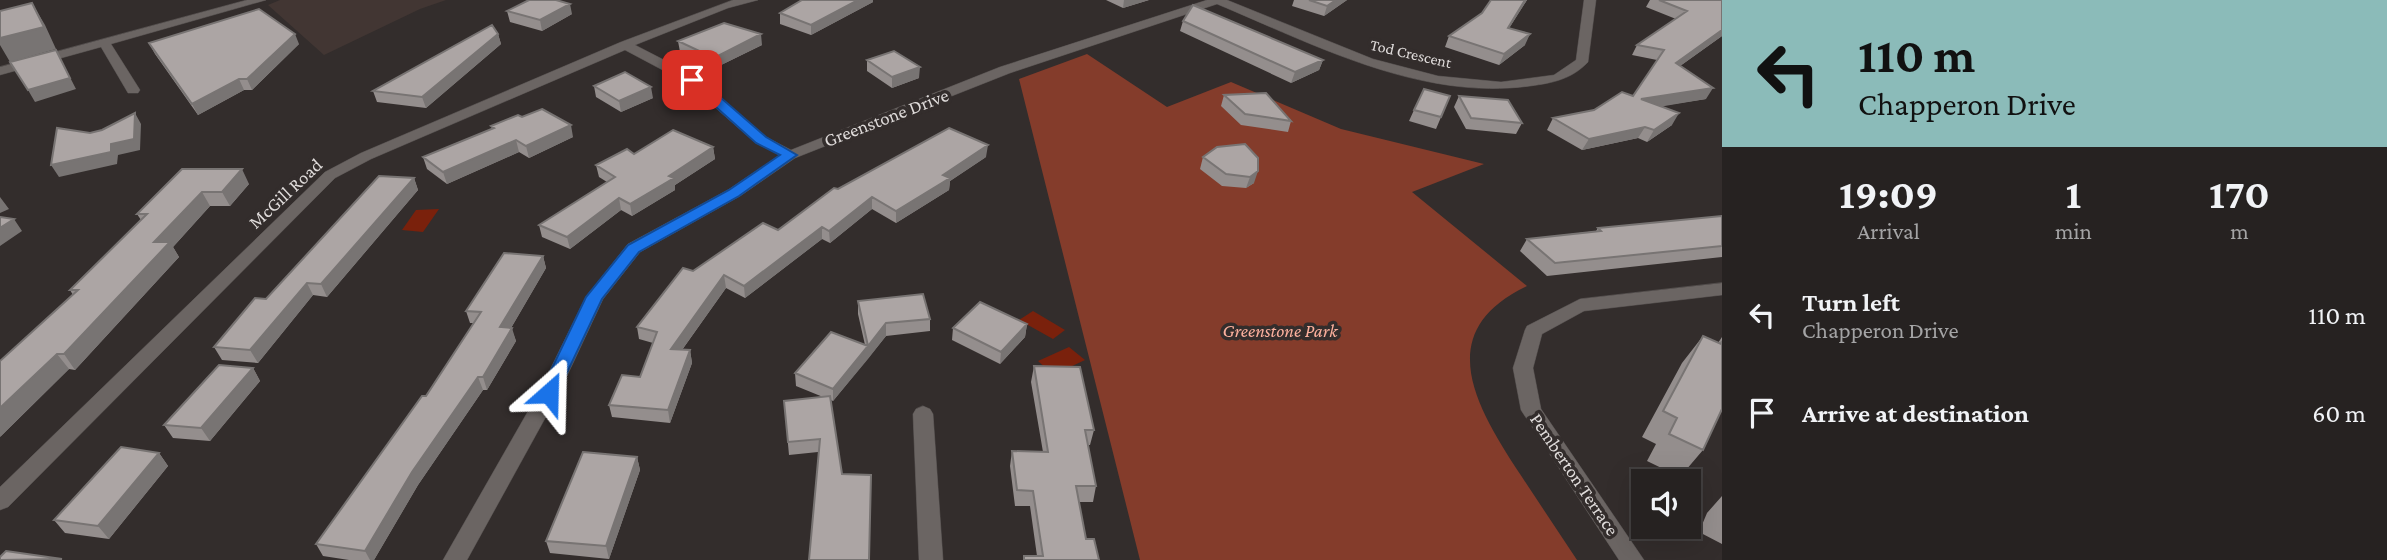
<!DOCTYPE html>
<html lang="en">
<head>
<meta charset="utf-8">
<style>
	body { margin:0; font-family:"Crimson Pro",serif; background:#2e2a2a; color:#f1f3f6; height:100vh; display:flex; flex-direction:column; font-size:26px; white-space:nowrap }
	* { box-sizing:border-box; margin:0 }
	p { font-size:23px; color:#a4a4a5 }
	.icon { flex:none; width:38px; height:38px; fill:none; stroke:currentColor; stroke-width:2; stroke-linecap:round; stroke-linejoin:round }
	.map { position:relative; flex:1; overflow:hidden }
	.sheet { display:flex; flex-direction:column; background:#262221; width:665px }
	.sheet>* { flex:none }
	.top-card { background:#8bbbb9; color:#111; overflow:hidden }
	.fabs { position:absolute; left:1631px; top:469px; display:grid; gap:14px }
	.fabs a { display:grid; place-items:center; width:70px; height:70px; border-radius:0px; background:#262221; box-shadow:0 7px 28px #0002,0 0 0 2px #423f3f; font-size:35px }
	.pin { position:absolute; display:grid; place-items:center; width:60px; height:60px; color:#fff; margin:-30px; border-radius:14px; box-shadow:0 4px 10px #0006 }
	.me { position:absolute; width:77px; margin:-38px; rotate:25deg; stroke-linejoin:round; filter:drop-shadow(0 0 5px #0008) }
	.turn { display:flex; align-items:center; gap:24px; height:147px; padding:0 21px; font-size:32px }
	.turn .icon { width:91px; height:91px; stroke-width:2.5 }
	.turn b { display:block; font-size:49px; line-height:60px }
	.eta { display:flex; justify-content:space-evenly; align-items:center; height:119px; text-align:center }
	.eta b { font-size:42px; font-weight:700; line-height:49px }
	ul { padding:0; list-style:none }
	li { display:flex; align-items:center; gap:21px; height:98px; padding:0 21px }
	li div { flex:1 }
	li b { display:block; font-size:26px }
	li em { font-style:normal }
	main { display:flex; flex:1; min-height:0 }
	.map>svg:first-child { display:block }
	.built { fill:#423633 }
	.green { fill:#843c2b }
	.water { fill:#7a210c }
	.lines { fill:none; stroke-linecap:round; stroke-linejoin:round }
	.minor-casing { stroke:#514c4b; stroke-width:1 }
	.minor { fill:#6b6563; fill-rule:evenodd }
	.wall { fill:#948e8d }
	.shaded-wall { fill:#787473 }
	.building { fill:#aca5a4; stroke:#787473; stroke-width:2 }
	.route { fill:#1a73e8; stroke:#114b97; stroke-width:2 }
	.labels { text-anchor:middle; stroke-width:7; stroke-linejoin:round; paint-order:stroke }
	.far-street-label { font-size:16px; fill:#dfdbda; stroke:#332d2c }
	.street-label { font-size:19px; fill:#dfdbda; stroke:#332d2c }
	.park-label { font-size:19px; font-style:italic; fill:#fcb09d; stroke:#332d2c }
</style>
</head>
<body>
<main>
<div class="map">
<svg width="1722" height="560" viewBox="0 0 1722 560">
	<rect width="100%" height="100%" fill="#332d2c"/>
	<path class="built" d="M 280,0 L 446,0 L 420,9 L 324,55 L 268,5 Z"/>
	<path class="green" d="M 1087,54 L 1167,107 L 1231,82 L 1341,129 L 1484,164 L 1412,192 L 1527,286 C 1430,332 1477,408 1520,474 C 1539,503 1558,531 1577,560 L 1140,560 L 1019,79 Z"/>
	<path class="water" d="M 439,209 L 423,232 L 402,230 L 416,210 Z
		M 1033,311 L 1065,330 L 1053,339 L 1019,320 Z
		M 1069,347 L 1085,360 L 1053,375 L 1038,361 Z"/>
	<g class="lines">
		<defs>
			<path id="minor" d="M 247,0 L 266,0 L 111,44 L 140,90 L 138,93 L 128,93 L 101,47 L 0,75 L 0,67 Z
				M 733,0 L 758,0 L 728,8 L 635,45 L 697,77 L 766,137 L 791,150 L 1000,67 L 1207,0 L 1227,0 L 1373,59 L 1438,76 L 1501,82 L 1554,75 L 1576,60 L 1584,0 L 1596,0 L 1588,62 C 1572,79 1553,83 1530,86 C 1421,101 1315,45 1217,4 L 1010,73 L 795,158 L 740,196 L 640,252 L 603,299 L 559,393 L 467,560 L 443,560 L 539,392 L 586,297 L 628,244 L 728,190 L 780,155 L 756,143 L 687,83 L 625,50 L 371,159 L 335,178 L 8,507 L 0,510 L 0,487 L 325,172 L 361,153 L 621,42 Z
				M 1722,283 L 1722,295 L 1584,311 L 1542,334 L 1533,368 L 1541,409 L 1644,560 L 1619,560 L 1521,410 L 1513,368 L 1525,330 L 1527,326 L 1580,299 Z
				M 923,406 L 930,409 L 933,414 L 943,560 L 919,560 L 913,414 L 916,409 Z"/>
		</defs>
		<use href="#minor" class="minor-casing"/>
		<use href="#minor" class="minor"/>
	</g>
	<path class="wall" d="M 803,0 L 873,0 L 873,2 L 811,35 L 780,24 L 780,13 Z
		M 1106,0 L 1149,0 L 1123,8 Z
		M 1294,0 L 1347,0 L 1324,16 L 1292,6 Z
		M 1491,0 L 1527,0 L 1509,28 L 1525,45 L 1499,65 L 1445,47 L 1449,36 L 1482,13 Z
		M 1650,0 L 1722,0 L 1722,36 L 1680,66 L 1706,99 L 1660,106 L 1672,125 L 1647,142 L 1638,138 L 1582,150 L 1547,130 L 1553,118 L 1594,110 L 1633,96 L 1657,60 L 1632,55 L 1637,45 L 1676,19 L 1646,7 Z
		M 507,11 L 572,14 L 542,31 L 510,22 Z
		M 1183,21 L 1323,60 L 1319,70 L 1291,83 L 1180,31 Z
		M 498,34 L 501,44 L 426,108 L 377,102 L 373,91 Z
		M 678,41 L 762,45 L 715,68 L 680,52 Z
		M 149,43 L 299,44 L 252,90 L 244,90 L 198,115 L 155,54 Z
		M 867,60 L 919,78 L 892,88 L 867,71 Z
		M 594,86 L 653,98 L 621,112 L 596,97 Z
		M 1224,95 L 1291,121 L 1288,132 L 1241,125 L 1221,106 Z
		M 1450,96 L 1436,129 L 1409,121 L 1414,110 Z
		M 1459,96 L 1522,123 L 1516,134 L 1466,129 L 1454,107 Z
		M 522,117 L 573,137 L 529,158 L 519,152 L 447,184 L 427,169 L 423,157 L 492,129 L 491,126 Z
		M 1245,144 L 1254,183 L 1246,188 L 1222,186 L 1200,169 L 1203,157 Z
		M 713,147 L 715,159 L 675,185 L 675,190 L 632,216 L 621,210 L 570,249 L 542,237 L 539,225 L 607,182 L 599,177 L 596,165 L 634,154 Z
		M 986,157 L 950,181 L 949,190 L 896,223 L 872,209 L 830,243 L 822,239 L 745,298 L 726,288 L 682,350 L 690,350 L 692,363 L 670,423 L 612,417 L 609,405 L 640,377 L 653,343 L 639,339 L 637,327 L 693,271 L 778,230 L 838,189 Z
		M 182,169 L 249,184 L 230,206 L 210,206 L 173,247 L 179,257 L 75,370 L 69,369 L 0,437 L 73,295 L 70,290 L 141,220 L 137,214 Z
		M 414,178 L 418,190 L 327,297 L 313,295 L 258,363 L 222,360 L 214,347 L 266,299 Z
		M 1722,216 L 1722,257 L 1547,276 L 1520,251 L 1527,239 L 1596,231 L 1598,228 Z
		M 543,256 L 546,268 L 511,328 L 516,341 L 487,390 L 483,390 L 418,485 L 374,560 L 349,560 L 323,556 L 316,544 L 426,396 L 474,323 L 470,323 L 466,311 Z
		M 858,301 L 930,319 L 930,331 L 886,336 L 833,401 L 831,400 L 842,474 L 869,560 L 818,452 L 789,455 L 784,401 L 823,397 L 796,386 L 795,373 L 865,345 L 858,314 Z
		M 1027,324 L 1025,337 L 1000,364 L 952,340 L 953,328 Z
		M 1703,336 L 1718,343 L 1722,337 L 1722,409 L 1703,450 L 1680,477 L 1647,461 L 1656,444 L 1642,437 L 1682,363 Z
		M 1034,366 L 1094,430 L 1090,445 L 1088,445 L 1096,486 L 1093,502 L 1079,502 L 1086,539 L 1099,560 L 1023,560 L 1024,556 L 1037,556 L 1030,506 L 1015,506 L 1010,466 L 1012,451 L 1043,452 L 1031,382 Z
		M 253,368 L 260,381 L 210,441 L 173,438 L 164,425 Z
		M 159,453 L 168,466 L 109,539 L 65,533 L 54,520 Z
		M 637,457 L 640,470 L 609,559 L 550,553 L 546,541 Z
		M 1722,496 L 1722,544 L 1699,532 L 1707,513 Z"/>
	<path class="shaded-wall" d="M 858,0 L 873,0 L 873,2 L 811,35 L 811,25 Z
		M 1124,0 L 1149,0 L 1123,8 Z
		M 1336,0 L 1347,0 L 1324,16 L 1327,6 Z
		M 1525,0 L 1527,0 L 1503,38 L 1508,28 Z
		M 32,3 L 45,25 L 56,49 L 10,62 L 0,45 L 0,38 Z
		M 570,4 L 572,14 L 542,31 L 540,20 Z
		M 1722,30 L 1722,36 L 1669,74 L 1676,63 Z
		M 295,34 L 299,44 L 252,90 L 247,79 Z
		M 498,34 L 501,44 L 426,108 L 422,97 Z
		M 761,34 L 762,45 L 715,68 L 714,58 Z
		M 1530,34 L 1525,45 L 1499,65 L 1504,54 Z
		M 56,50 L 76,89 L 35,102 L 28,90 Z
		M 1323,60 L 1319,70 L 1291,83 L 1295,72 Z
		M 920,67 L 919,78 L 892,88 L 892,77 Z
		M 239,79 L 244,90 L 198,115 L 192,104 Z
		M 651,87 L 653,98 L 621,112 L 619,101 Z
		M 1713,88 L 1706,99 L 1635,111 L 1641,99 Z
		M 135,113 L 141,124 L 140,150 L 118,155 L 117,164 L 59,177 L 51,165 Z
		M 1679,113 L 1672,125 L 1647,142 L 1654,130 Z
		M 571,125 L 573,137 L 529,158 L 526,146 Z
		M 1645,127 L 1638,138 L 1582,150 L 1589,139 Z
		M 516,140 L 519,152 L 447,184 L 443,172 Z
		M 988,145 L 986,157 L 950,181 L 949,190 L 896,223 L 896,211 L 943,175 Z
		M 713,147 L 715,159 L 675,185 L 675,190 L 632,216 L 630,204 L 669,176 Z
		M 242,169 L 249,184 L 230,206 L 222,192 Z
		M 1258,171 L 1254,183 L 1246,188 L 1250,177 Z
		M 414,178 L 418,190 L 327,297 L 321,284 Z
		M 202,192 L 210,206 L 173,247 L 179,257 L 75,370 L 64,354 L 154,242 Z
		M 0,197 L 9,209 L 0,213 Z
		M 872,197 L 872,209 L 830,243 L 829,231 Z
		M 619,198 L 621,210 L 570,249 L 567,237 Z
		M 14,219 L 22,231 L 0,246 L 0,228 Z
		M 822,227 L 822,239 L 745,298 L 744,286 Z
		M 543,256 L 546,268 L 504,340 L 500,327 Z
		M 724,275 L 726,288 L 674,361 L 671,349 Z
		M 307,283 L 313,295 L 258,363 L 250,350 Z
		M 886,323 L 886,336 L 868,359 L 868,346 Z
		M 1027,324 L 1025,337 L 1000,364 L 1001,352 Z
		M 512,328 L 516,341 L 487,390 L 483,377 Z
		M 868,346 L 868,359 L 833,401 L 833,389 Z
		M 690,350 L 692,363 L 670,423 L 668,410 Z
		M 57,354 L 69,369 L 0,437 L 0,408 Z
		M 253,368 L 260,381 L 210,441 L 201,428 Z
		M 478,377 L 483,390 L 418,485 L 374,560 L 370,560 L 365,551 L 412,472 Z
		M 159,453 L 168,466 L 109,539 L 98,526 Z
		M 637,457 L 640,470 L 609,559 L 606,546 Z"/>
	<path class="building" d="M 529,0 L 556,0 L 570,4 L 540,20 L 507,11 Z
		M 802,0 L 858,0 L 811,25 L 780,13 Z
		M 1309,0 L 1336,0 L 1327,6 Z
		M 1491,0 L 1525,0 L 1508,28 L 1530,34 L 1504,54 L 1449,36 L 1482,13 Z
		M 1659,0 L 1722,0 L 1722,30 L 1676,63 L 1713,88 L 1641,99 L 1679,113 L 1654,130 L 1645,127 L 1589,139 L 1553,118 L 1594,110 L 1622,92 L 1633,96 L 1664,50 L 1637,45 L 1687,11 Z
		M 32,3 L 44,27 L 0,38 L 0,11 Z
		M 1193,5 L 1323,60 L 1295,72 L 1183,21 Z
		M 259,9 L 295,34 L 247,79 L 239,79 L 192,104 L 149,43 Z
		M 724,23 L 761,34 L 714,58 L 678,41 Z
		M 492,25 L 498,34 L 422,97 L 373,91 Z
		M 56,50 L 70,78 L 28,90 L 10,62 Z
		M 894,51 L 920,67 L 892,77 L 867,60 Z
		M 625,72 L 651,87 L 619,101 L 594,86 Z
		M 1424,89 L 1450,96 L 1441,117 L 1414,110 Z
		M 1266,93 L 1291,121 L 1245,114 L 1224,95 Z
		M 1459,96 L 1508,100 L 1522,123 L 1471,118 Z
		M 542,109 L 571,125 L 526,146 L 516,140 L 443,172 L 423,157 L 494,128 L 491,126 L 518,115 L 522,117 Z
		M 135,113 L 134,139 L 111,144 L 111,152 L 51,165 L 57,128 L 90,133 L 102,130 Z
		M 949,128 L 988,145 L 943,175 L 950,178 L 896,211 L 872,197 L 829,231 L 822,227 L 744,286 L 724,275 L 671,349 L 690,350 L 668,410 L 609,405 L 622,375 L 640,377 L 657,332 L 637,327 L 683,268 L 693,271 L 763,223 L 778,230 L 834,188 L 838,189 Z
		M 673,130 L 713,147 L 669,176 L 674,178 L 630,204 L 619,198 L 567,237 L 539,225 L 615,177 L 596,165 L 627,149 L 634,154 Z
		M 1245,144 L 1258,158 L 1258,171 L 1250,177 L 1226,174 L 1203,157 L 1217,147 Z
		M 182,169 L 242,169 L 222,192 L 202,192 L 154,242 L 170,242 L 64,354 L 57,354 L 0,408 L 0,361 L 78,290 L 70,290 L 147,214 L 137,214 Z
		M 379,176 L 414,178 L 321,284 L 307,283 L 250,350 L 214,347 L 255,298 L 266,299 Z
		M 1722,216 L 1722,246 L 1555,263 L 1527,239 L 1601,231 L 1598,228 Z
		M 0,217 L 14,219 L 0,228 Z
		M 504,253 L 543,256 L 500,327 L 512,328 L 483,377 L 478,377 L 412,472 L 365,551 L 316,544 L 422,396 L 426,396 L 481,312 L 466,311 Z
		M 923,294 L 930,319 L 886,323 L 868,346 L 858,301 Z
		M 980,302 L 1027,324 L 1001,352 L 953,328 Z
		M 831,332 L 868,346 L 833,389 L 795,373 Z
		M 1703,336 L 1721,344 L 1722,341 L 1722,409 L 1703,450 L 1669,434 L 1677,418 L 1663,411 Z
		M 219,365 L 253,368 L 201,428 L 164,425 Z
		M 1034,366 L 1080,367 L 1094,430 L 1085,430 L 1096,486 L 1076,486 L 1086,539 L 1094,539 L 1099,560 L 1024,560 L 1024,556 L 1043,556 L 1033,491 L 1017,490 L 1012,451 L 1048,452 Z
		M 830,396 L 842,474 L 871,475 L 869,560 L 809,560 L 820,439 L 788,442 L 784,401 Z
		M 121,447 L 159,453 L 98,526 L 54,520 Z
		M 583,452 L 637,457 L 606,546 L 546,541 Z
		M 6,551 L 62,559 L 0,560 L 0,557 Z"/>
	<path class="route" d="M 688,77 L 697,77 L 766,137 L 797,155 L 739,196 L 639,252 L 602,299 L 555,398 L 542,398 L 540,393 L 586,297 L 628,245 L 729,190 L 780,155 L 756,143 L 688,82 Z"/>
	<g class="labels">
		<g class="far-street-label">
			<text transform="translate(1411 53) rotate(13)" y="6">Tod Crescent</text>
		</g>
		<g class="street-label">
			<text transform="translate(886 117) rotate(-21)" y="7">Greenstone Drive</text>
			<text transform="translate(285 193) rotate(-43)" y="7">McGill Road</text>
			<text transform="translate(1575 474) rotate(56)" y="7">Pemberton Terrace</text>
		</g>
		<g class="park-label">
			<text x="1280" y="337">Greenstone Park</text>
		</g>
	</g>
</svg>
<div class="fabs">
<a><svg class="icon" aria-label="sound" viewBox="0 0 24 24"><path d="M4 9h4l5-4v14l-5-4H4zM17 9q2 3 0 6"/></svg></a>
</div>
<div class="pin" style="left:692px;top:80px;background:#d93025"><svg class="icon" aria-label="arrive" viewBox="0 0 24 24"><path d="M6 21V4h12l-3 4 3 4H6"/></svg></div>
<svg class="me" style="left:549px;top:393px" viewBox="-20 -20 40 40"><path d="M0-17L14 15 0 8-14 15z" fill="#1a73e8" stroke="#fff" stroke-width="4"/></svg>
</div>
<section class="sheet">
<div class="top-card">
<div class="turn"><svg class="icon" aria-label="left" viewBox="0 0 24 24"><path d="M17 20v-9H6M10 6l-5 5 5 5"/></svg><div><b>110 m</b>Chapperon Drive</div></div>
</div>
<div class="eta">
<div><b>19:09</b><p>Arrival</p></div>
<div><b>1</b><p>min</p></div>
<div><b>170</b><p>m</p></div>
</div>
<ul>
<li><svg class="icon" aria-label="left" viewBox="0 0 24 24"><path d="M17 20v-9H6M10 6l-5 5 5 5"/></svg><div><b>Turn left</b><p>Chapperon Drive</p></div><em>110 m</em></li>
<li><svg class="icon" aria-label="arrive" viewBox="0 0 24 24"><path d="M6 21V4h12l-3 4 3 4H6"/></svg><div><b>Arrive at destination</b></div><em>60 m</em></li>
</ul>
</section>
</main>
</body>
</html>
